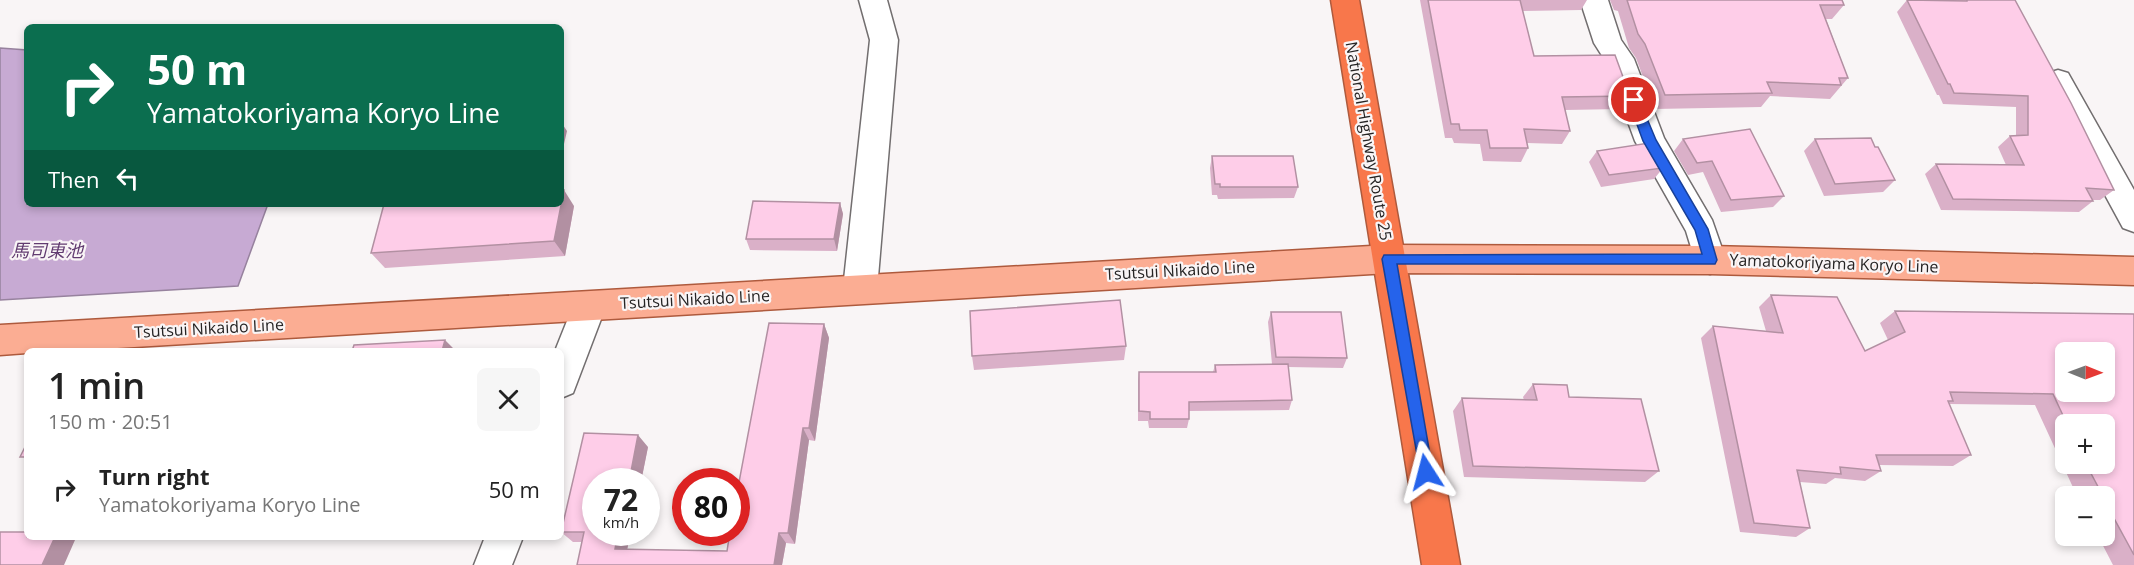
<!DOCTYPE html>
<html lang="en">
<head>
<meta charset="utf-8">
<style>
	body { margin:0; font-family:"Open Sans","Noto Sans JP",sans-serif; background:#f6f6f6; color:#222; height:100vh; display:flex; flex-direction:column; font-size:22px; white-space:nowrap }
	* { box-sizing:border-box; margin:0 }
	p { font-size:20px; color:#767676 }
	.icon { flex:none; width:33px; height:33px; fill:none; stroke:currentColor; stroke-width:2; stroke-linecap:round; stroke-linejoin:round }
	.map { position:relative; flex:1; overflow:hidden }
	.drawer { position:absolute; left:24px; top:348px; width:540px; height:192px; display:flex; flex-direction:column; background:#fff; border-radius:9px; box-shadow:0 3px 9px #0003 }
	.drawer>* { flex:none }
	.banner { position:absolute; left:24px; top:24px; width:540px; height:183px; border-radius:9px; box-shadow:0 3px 9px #0003; background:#0b6e4f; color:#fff; overflow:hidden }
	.needle { width:39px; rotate:91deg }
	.tools { position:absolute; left:2055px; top:342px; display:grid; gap:12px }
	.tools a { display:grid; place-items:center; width:60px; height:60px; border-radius:9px; background:#fff; box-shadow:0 3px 9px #0003; font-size:30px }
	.speed { position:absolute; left:582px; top:468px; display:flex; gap:12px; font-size:30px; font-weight:700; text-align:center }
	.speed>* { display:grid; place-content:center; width:78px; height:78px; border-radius:50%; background:#fff; box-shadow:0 3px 9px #0003; line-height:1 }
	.speed small { font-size:15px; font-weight:400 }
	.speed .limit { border:9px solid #d22; background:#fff; color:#111 }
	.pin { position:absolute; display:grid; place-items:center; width:51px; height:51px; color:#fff; margin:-26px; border:3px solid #fff; border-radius:50%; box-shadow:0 2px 6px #0007 }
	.me { position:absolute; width:66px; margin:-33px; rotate:351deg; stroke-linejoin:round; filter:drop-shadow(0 0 4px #0008) }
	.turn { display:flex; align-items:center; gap:21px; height:126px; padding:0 24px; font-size:27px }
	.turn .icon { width:78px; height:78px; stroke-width:2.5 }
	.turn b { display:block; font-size:42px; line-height:51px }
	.then { display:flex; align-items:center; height:57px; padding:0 24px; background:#0003; gap:12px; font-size:22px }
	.round { display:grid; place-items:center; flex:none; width:63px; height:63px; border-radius:9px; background:#f6f6f6 }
	.head { display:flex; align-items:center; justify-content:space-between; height:102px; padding:0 24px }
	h1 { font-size:36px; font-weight:600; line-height:45px }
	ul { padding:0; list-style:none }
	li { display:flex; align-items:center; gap:18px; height:78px; padding:0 24px }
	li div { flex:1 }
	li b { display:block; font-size:22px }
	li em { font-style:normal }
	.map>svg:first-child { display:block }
	.water { fill:#c7aad3; stroke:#97829e; stroke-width:1.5 }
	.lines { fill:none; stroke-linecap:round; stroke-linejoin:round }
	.minor-casing { stroke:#726e6f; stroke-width:3 }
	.major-casing { stroke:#ae5a3d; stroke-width:3 }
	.highway-casing { stroke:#ae5a3d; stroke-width:3 }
	.minor { fill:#fff; fill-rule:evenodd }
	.major { fill:#fbad93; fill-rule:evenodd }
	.highway { fill:#f8774b; fill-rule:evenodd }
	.wall { fill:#dab0c8; fill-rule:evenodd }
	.shaded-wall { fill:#b290a2 }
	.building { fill:#fecde8; stroke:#b290a2; stroke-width:1.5; fill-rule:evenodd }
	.route { fill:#2563eb; stroke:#184099; stroke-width:1.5 }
	.labels { text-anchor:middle; stroke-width:4.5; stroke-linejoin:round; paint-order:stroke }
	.street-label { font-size:16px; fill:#262424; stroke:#f9f5f6 }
	.water-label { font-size:18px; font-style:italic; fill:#613b70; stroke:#f9f5f6 }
</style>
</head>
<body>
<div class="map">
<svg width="2134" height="565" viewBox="0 0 2134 565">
	<rect width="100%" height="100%" fill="#f9f5f6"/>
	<path class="water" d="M 0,48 L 27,50 L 27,204 L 268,204 L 238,286 L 0,300 Z"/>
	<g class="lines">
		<defs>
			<path id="minor" d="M 859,0 L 887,0 L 898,40 L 877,289 L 872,299 L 860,303 L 848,299 L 843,289 L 870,40 Z
				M 1580,0 L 1608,0 L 1621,40 L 1634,59 L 1664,138 L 1712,220 L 1726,260 L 1722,270 L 1710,274 L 1698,270 L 1686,231 L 1635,141 L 1606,62 L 1594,43 Z
				M 2058,70 L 2068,73 L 2134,190 L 2134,232 L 2123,228 L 2043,81 L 2048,73 Z
				M 589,292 L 601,296 L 606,306 L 573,393 L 561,398 L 561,351 L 555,351 L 577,296 Z
				M 485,537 L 523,537 L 512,565 L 474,565 Z"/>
			<path id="major" d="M 1389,245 L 1710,246 L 2134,257 L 2134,285 L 1710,274 L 1389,273 L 67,351 L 27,351 L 27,353 L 0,355 L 0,325 Z"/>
			<path id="highway" d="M 1331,0 L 1359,0 L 1460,565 L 1422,565 Z"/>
		</defs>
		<use href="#minor" class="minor-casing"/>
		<use href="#major" class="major-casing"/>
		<use href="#highway" class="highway-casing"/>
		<use href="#minor" class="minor"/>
		<use href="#major" class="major"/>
		<use href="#highway" class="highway"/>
	</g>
	<path class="wall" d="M 1420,0 L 1587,0 L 1581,10 L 1523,11 L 1534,56 L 1630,96 L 1621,109 L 1565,110 L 1570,131 L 1562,144 L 1527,143 L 1528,148 L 1521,162 L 1483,161 L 1480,144 L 1454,143 L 1452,138 L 1445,138 Z
		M 1610,0 L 1842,0 L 1844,5 L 1832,19 L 1826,19 L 1848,78 L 1830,99 L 1770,96 L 1761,107 L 1655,109 L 1636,58 L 1629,48 L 1618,11 L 1614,10 Z
		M 1907,0 L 2015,0 L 2114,190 L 2100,200 L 2092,200 L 2093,201 L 2079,212 L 1941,210 L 1925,174 L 1936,164 L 2006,165 L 1998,147 L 2010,136 L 2016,135 L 2016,107 L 1943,104 L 1939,95 L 1937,95 L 1897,12 Z
		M 1683,139 L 1784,196 L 1773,207 L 1721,212 L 1703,172 L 1688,175 L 1674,151 Z
		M 1815,139 L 1875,147 L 1895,180 L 1883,192 L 1824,196 L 1804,151 Z
		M 1597,151 L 1663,168 L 1654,179 L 1601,187 L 1589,162 Z
		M 1212,156 L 1298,187 L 1294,198 L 1218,199 L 1217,195 L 1212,195 L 1210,168 Z
		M 840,203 L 843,214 L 837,251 L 750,250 L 746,239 Z
		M 574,206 L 565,256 L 385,268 L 371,253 Z
		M 1771,295 L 1865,351 L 1888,340 L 1880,323 L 1895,311 L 2134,314 L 2134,565 L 2113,565 L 2098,536 L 2104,536 L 2104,496 L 2077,496 L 2035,405 L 1949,404 L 1971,455 L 1953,466 L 1879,465 L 1881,471 L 1865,481 L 1835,478 L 1826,484 L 1800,482 L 1810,528 L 1796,537 L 1740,532 L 1701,338 L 1713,326 L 1766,331 L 1759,307 ZM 2066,424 L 2104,424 L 2104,464 L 2066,464 Z
		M 1271,312 L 1347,358 L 1343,368 L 1288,367 L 1292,400 L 1289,410 L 1189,411 L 1189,419 L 1187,428 L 1149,428 L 1148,421 L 1138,421 L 1138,381 L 1139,372 L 1213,372 L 1215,365 L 1272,364 L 1268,322 Z
		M 824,324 L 829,338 L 815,441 L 809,440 L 795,544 L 786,543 L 782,565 L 577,565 L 582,542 L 573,542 L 561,532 L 648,447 L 627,550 L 727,551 Z
		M 1126,346 L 1124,360 L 974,370 L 972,356 Z
		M 1533,384 L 1569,397 L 1659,471 L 1645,482 L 1464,477 L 1453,411 L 1462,398 L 1524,400 L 1523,397 Z"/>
	<path class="shaded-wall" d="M 563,125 L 567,131 L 561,157 L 561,133 Z
		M 564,190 L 574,206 L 565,256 L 554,241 Z
		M 840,203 L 843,214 L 837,251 L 834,239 Z
		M 824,324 L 829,338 L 815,441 L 809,428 Z
		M 445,340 L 456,351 L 442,351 Z
		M 803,428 L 809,440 L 795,544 L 788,533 Z
		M 638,435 L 648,447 L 641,482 L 629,482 Z
		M 618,532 L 631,532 L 625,559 L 615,549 Z
		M 779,533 L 786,543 L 782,565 L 774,565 Z
		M 55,537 L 68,537 L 75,540 L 64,565 L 42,565 Z"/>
	<path class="building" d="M 1428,0 L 1520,0 L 1534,56 L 1615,55 L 1630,96 L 1562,97 L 1570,131 L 1524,129 L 1528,148 L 1490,148 L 1487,130 L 1460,130 L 1459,124 L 1451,124 Z
		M 1627,0 L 1842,0 L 1844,5 L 1820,5 L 1848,78 L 1839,78 L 1841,85 L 1767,82 L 1772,93 L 1665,95 L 1645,44 L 1638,34 Z
		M 1907,0 L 1967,1 L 1967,0 L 2015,0 L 2071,103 L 2114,190 L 2086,188 L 2093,201 L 1953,199 L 1936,164 L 2024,165 L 2010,136 L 2028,135 L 2028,96 L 1954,93 L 1950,84 L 1948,84 Z
		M 1750,129 L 1784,196 L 1731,200 L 1712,161 L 1697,163 L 1683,139 Z
		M 1871,138 L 1875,147 L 1878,147 L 1895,180 L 1835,184 L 1815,139 Z
		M 1649,143 L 1663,168 L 1609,175 L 1597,151 Z
		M 1212,156 L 1293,156 L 1298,187 L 1220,187 L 1220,184 L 1215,184 Z
		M 561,190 L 564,190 L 554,241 L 371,253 L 384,204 L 561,204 Z
		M 753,201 L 840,203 L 834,239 L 746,239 Z
		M 1771,295 L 1837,297 L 1865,351 L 1905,332 L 1895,311 L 2134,314 L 2134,555 L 2104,500 L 2104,496 L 2103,496 L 2086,464 L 2104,464 L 2104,424 L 2067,424 L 2053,394 L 1950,392 L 1953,401 L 1948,401 L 1971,455 L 1876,455 L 1881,471 L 1840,467 L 1841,474 L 1797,470 L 1810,528 L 1754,523 L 1713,326 L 1783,333 ZM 2066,352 L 2104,352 L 2104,392 L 2066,392 Z
		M 1120,300 L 1126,346 L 972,356 L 970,311 Z
		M 1271,312 L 1341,312 L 1347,358 L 1276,357 Z
		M 769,323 L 824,324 L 809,428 L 803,428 L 788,533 L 779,533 L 774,565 L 577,565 L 584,532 L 561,532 L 584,433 L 638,435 L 629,482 L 596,482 L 596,532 L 618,532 L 615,549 L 727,551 L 730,532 L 736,532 L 736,498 Z
		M 445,340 L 442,351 L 352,351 L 354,345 Z
		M 1288,364 L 1292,400 L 1189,402 L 1189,419 L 1150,419 L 1150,412 L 1139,411 L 1139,372 L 1216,372 L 1215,365 Z
		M 1533,384 L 1567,385 L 1569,397 L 1641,399 L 1659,471 L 1473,466 L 1462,398 L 1537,400 Z
		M 27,443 L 27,457 L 20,457 Z
		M 0,532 L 27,532 L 27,537 L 55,537 L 42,565 L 0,565 Z"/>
	<path class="route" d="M 1634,95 L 1638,97 L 1656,140 L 1708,229 L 1717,260 L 1715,264 L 1397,264 L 1433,472 L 1431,477 L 1426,480 L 1421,477 L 1382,259 L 1384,255 L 1702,254 L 1695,230 L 1643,141 L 1628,100 Z"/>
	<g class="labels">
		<g class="street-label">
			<text transform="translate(1369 141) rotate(80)" y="6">National Highway Route 25</text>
			<text transform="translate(1834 263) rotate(2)" y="6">Yamatokoriyama Koryo Line</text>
			<text transform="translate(1180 270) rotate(-3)" y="6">Tsutsui Nikaido Line</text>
			<text transform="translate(695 299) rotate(-3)" y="6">Tsutsui Nikaido Line</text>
			<text transform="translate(209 328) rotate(-3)" y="6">Tsutsui Nikaido Line</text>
		</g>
		<g class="water-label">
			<text x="47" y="257">馬司東池</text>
		</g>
	</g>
</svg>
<div class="tools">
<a><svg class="needle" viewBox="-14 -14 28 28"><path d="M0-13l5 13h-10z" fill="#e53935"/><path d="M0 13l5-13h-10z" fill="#767676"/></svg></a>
<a>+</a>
<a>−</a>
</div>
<div class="speed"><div>72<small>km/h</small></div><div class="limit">80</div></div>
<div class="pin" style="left:1634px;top:100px;background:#d93025"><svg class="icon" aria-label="arrive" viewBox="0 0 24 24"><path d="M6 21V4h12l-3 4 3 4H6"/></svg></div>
<svg class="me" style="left:1426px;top:472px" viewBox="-20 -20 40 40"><path d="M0-17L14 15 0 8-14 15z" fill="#2563eb" stroke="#fff" stroke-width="4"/></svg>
<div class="banner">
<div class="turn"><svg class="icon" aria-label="right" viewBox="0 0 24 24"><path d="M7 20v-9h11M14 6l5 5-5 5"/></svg><div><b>50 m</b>Yamatokoriyama Koryo Line</div></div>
<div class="then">Then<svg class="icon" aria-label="left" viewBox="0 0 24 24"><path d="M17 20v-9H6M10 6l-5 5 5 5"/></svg></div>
</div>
<section class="drawer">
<div class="head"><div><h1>1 min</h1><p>150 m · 20:51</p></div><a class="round"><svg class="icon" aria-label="close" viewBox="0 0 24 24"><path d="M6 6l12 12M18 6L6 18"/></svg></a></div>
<ul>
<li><svg class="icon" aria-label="right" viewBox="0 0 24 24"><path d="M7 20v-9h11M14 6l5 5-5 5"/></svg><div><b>Turn right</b><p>Yamatokoriyama Koryo Line</p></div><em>50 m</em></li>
</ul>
</section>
</div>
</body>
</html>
